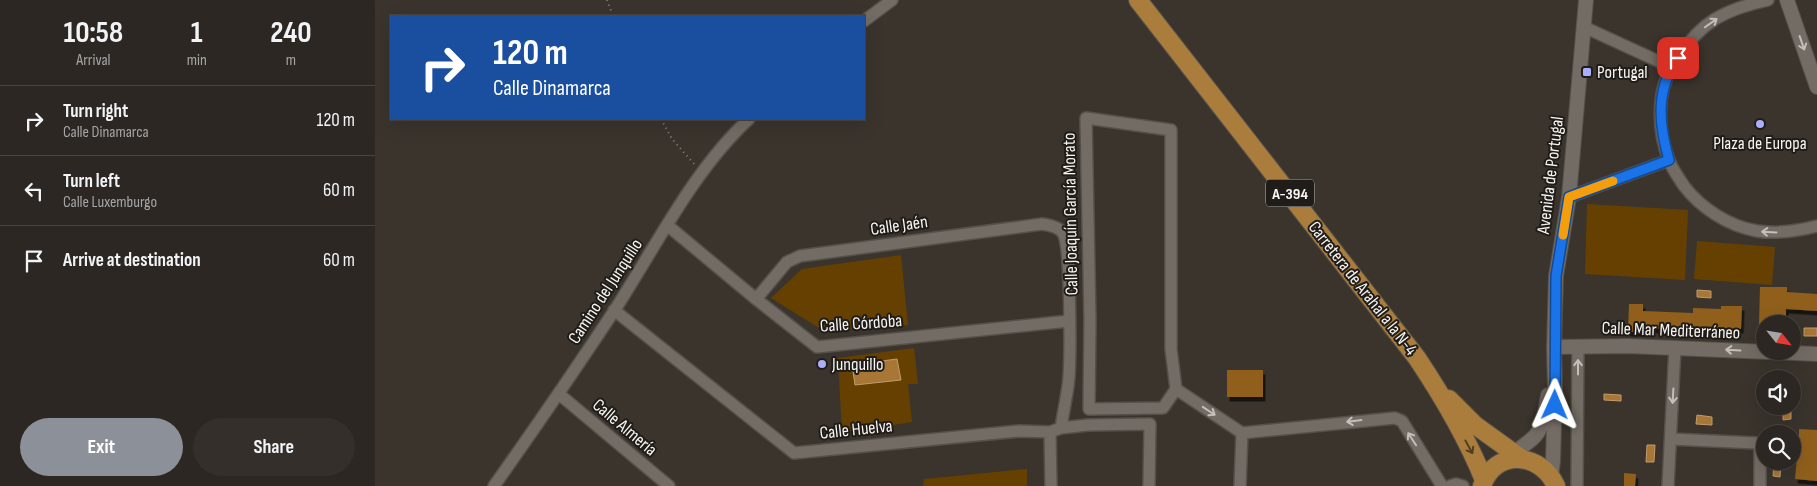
<!DOCTYPE html>
<html lang="en">
<head>
<meta charset="utf-8">
<style>
	body { margin:0; font-family:"Sofia Sans Condensed",sans-serif; background:#342f2a; color:#f1f3f6; height:100vh; display:flex; flex-direction:column; font-size:19px; white-space:nowrap }
	* { box-sizing:border-box; margin:0 }
	p { font-size:16px; color:#a6a5a5 }
	.icon { flex:none; width:28px; height:28px; fill:none; stroke:currentColor; stroke-width:2; stroke-linecap:round; stroke-linejoin:round }
	.map { position:relative; flex:1; overflow:hidden }
	.sheet { display:flex; flex-direction:column; background:#2c2722; width:375px }
	.sheet>* { flex:none }
	.guide { position:absolute; left:15px; top:15px; width:475px; height:105px; border-radius:0px; box-shadow:0 5px 20px #0002,0 0 0 1px #484440; background:#1a4fa0; color:#fff; overflow:hidden }
	.needle { width:32px; rotate:120deg }
	.buttons { position:absolute; left:1381px; top:315px; display:grid; gap:10px }
	.buttons a { display:grid; place-items:center; width:45px; height:45px; border-radius:50%; background:#2c2722; box-shadow:0 5px 20px #0002,0 0 0 1px #484440; font-size:25px }
	.pin { position:absolute; display:grid; place-items:center; width:42px; height:42px; color:#fff; margin:-21px; border-radius:10px; box-shadow:0 2px 8px #0006 }
	.me { position:absolute; width:55px; margin:-28px; rotate:1deg; stroke-linejoin:round; filter:drop-shadow(0 0 4px #0008) }
	.turn { display:flex; align-items:center; gap:18px; height:105px; padding:0 20px; font-size:22px }
	.turn .icon { width:65px; height:65px; stroke-width:2.5 }
	.turn b { display:block; font-size:35px; line-height:42px }
	.eta { display:flex; justify-content:space-evenly; align-items:center; height:85px; text-align:center }
	.eta b { font-size:30px; font-weight:700; line-height:35px }
	.cta { display:flex; gap:10px; margin-top:auto; padding:10px 20px }
	.cta a { flex:1; height:58px; border-radius:30px; background:#8c9099; color:#fff; font-size:20px; font-weight:700; line-height:58px; text-align:center }
	.cta a+a { background:#342f2a; color:#f1f3f6 }
	ul { padding:0; list-style:none }
	li { display:flex; align-items:center; gap:15px; height:70px; padding:0 20px; border-top:1px solid #484440 }
	li div { flex:1 }
	li b { display:block; font-size:19px }
	li em { font-style:normal }
	main { display:flex; flex:1; min-height:0 }
	.map>svg:first-child { display:block }
	.green { fill:#664001 }
	.water { fill:#a87635; stroke:#c09c6d }
	.building { fill:#905f1a; filter:url(#shadow) }
	.lines { fill:none; stroke-linecap:round; stroke-linejoin:round }
	.minor-casing { stroke:#555049; stroke-width:14 }
	.tertiary-casing { stroke:#555049; stroke-width:16 }
	.primary-casing { stroke:#555049; stroke-width:20 }
	.path { stroke:#89847e; stroke-width:2; stroke-dasharray:1 4; stroke-linecap:butt }
	.minor { stroke:#736c64; stroke-width:11 }
	.tertiary { stroke:#736c64; stroke-width:14 }
	.primary { stroke:#aa7d3c; stroke-width:18 }
	.oneway { stroke:#c3beb7 }
	.oneway2 { stroke:#503e25 }
	.route-casing { stroke:#114b97; stroke-width:12 }
	.route { stroke:#1a73e8; stroke-width:9 }
	.slow { stroke:#f59e0b; stroke-width:9 }
	.poi-dot { fill:#abaffb; stroke:#1f1c19; stroke-width:2 }
	.labels { text-anchor:middle; stroke-width:4; stroke-linejoin:round; paint-order:stroke }
	.shield { fill:#1f1c19; stroke:#b7b3af; stroke-width:1 }
	.shield-label { font-size:16px; font-weight:bold; fill:#f8f4ef }
	.poi-label { font-size:18px; fill:#f8f4ef; stroke:#1f1c19; text-anchor:start }
	.street-label { font-size:18px; fill:#f8f4ef; stroke:#1f1c19 }
</style>
</head>
<body>
<main>
<section class="sheet">
<div class="eta">
<div><b>10:58</b><p>Arrival</p></div>
<div><b>1</b><p>min</p></div>
<div><b>240</b><p>m</p></div>
</div>
<ul>
<li><svg class="icon" aria-label="right" viewBox="0 0 24 24"><path d="M7 20v-9h11M14 6l5 5-5 5"/></svg><div><b>Turn right</b><p>Calle Dinamarca</p></div><em>120 m</em></li>
<li><svg class="icon" aria-label="left" viewBox="0 0 24 24"><path d="M17 20v-9H6M10 6l-5 5 5 5"/></svg><div><b>Turn left</b><p>Calle Luxemburgo</p></div><em>60 m</em></li>
<li><svg class="icon" aria-label="arrive" viewBox="0 0 24 24"><path d="M6 21V4h12l-3 4 3 4H6"/></svg><div><b>Arrive at destination</b></div><em>60 m</em></li>
</ul>
<div class="cta"><a>Exit</a><a>Share</a></div>
</section>
<div class="map">
<svg width="1442" height="486" viewBox="0 0 1442 486">
	<defs>
		<filter id="shadow"><feDropShadow dx="2.5" dy="4.5" stdDeviation="0" flood-color="#0009"/></filter>
	</defs>
	<rect width="100%" height="100%" fill="#3a342d"/>
	<path class="green" d="M 1212,204 L 1313,210 L 1310,280 L 1210,274 Z
		M 1322,241 L 1400,247 L 1397,285 L 1319,279 Z
		M 526,255 L 533,325 L 449,331 L 396,298 L 427,269 Z
		M 539,348 L 543,384 L 533,384 L 537,422 L 467,433 L 463,358 Z
		M 652,469 L 652,486 L 548,486 L 549,479 Z"/>
	<path class="water" d="M 1322,290 L 1336,291 L 1336,298 L 1322,297 Z
		M 1429,328 L 1442,328 L 1442,336 L 1429,336 Z
		M 522,359 L 526,380 L 480,385 L 477,365 Z
		M 1229,394 L 1246,395 L 1246,401 L 1229,400 Z
		M 1408,406 L 1416,406 L 1416,419 L 1408,420 Z
		M 1322,415 L 1337,417 L 1337,425 L 1321,424 Z
		M 1272,445 L 1280,445 L 1279,462 L 1271,462 Z
		M 1399,462 L 1406,463 L 1405,477 L 1398,476 Z"/>
	<path class="building" d="M 1385,287 L 1412,287 L 1412,292 L 1442,294 L 1442,311 L 1411,309 L 1411,324 L 1384,324 Z
		M 1254,304 L 1268,304 L 1268,311 L 1318,313 L 1318,308 L 1346,309 L 1346,306 L 1367,306 L 1366,329 L 1336,328 L 1336,330 L 1301,329 L 1301,330 L 1268,328 L 1268,332 L 1253,332 Z
		M 852,370 L 888,370 L 888,397 L 852,397 Z
		M 1424,429 L 1442,430 L 1442,481 L 1420,479 L 1423,447 L 1420,447 L 1420,435 L 1424,435 Z
		M 1249,473 L 1261,474 L 1260,486 L 1249,486 Z"/>
	<g class="lines">
		<defs>
			<path id="minor" d="M 1393,0 C 1374,4 1357,9 1340,19 C 1326,28 1314,41 1305,55 C 1303,59 1299,63 1297,67 C 1281,94 1283,132 1294,160 C 1297,169 1304,178 1309,186 C 1326,208 1353,226 1382,231 C 1402,234 1422,231 1442,226
				M 489,21 L 517,0
				M 1209,27 L 1296,67
				M 711,118 L 796,130 L 796,349 L 801,389 L 788,408 L 714,409 L 715,320 Z
				M 1194,197 L 1294,160
				M 292,225 L 381,299 L 442,347 L 694,321
				M 381,299 L 412,262 L 425,256 L 667,224 C 674,225 684,227 688,233 C 696,246 696,366 693,386 C 691,400 688,414 686,428
				M 239,310 L 419,453 L 644,431 L 675,432 L 686,428 L 713,425 L 775,424 L 774,486
				M 801,389 L 867,433 L 1020,418 L 1027,421 L 1067,486
				M 184,394 L 294,486
				M 675,432 L 676,486
				M 1296,439 L 1381,443 L 1385,445 L 1385,486
				M 119,486 C 160,428 200,370 239,311 C 280,248 319,169 374,119
				M 865,486 L 867,433
				M 1075,486 L 1081,484 L 1088,486
				M 1202,486 L 1203,347
				M 1293,486 L 1300,347"/>
			<path id="tertiary" d="M 1412,0 L 1442,87
				M 1179,347 L 1253,346 L 1442,354
				M 1134,460 C 1140,450 1148,447 1157,439 C 1169,429 1170,410 1173,395
				M 1176,477 L 1178,461 L 1180,390 L 1179,347 L 1181,276 L 1194,197 L 1211,0"/>
			<path id="primary" d="M 763,0 L 1042,358 C 1068,397 1092,438 1109,480
				M 1074,399 L 1100,425 L 1147,459
				M 1107,486 C 1120,448 1166,452 1181,486"/>
		</defs>
		<use href="#minor" class="minor-casing"/>
		<use href="#tertiary" class="tertiary-casing"/>
		<use href="#primary" class="primary-casing"/>
		<path class="path" d="M 232,0 L 238,16
			M 286,119 L 297,139 L 320,165"/>
		<use href="#minor" class="minor"/>
		<use href="#tertiary" class="tertiary"/>
		<use href="#primary" class="primary"/>
	</g>
	<defs><path id="oneway-shaft" d="M-6 0H5M1.5-3L5.5 0L1.5 3" fill="none" stroke-width="1.6" stroke-linecap="round" stroke-linejoin="round" transform="scale(1.25)"/></defs>
	<g class="oneway">
		<use href="#oneway-shaft" transform="translate(1336 23) rotate(-35)"/>
		<use href="#oneway-shaft" transform="translate(1427 43) rotate(71)"/>
		<use href="#oneway-shaft" transform="translate(1394 232) rotate(-177)"/>
		<use href="#oneway-shaft" transform="translate(1358 350) rotate(-177)"/>
		<use href="#oneway-shaft" transform="translate(1203 367) rotate(-90)"/>
		<use href="#oneway-shaft" transform="translate(1298 396) rotate(93)"/>
		<use href="#oneway-shaft" transform="translate(834 411) rotate(34)"/>
		<use href="#oneway-shaft" transform="translate(979 421) rotate(173)"/>
		<use href="#oneway-shaft" transform="translate(1037 439) rotate(-123)"/>
	</g>
	<use class="oneway2" href="#oneway-shaft" transform="translate(1094 447) rotate(61)"/>
	<g class="lines">
		<defs>
			<path id="route" d="M 1180,405 L 1181,276 L 1194,197 L 1294,160 C 1284,125 1280,90 1303,58"/>
		</defs>
		<use href="#route" class="route-casing"/>
		<use href="#route" class="route"/>
		<path class="slow" d="M 1188,235 L 1194,197 L 1238,181"/>
	</g>
	<g class="poi-dot">
		<rect x="1207" y="67" width="10" height="10" rx="2.5"/>
		<circle cx="1385" cy="124" r="5"/>
		<circle cx="447" cy="364" r="5"/>
	</g>
	<g class="labels">
		<rect class="shield" x="891" y="179.5" width="48" height="27" rx="4"/>
		<g class="shield-label">
			<text x="915" y="199">A-394</text>
		</g>
		<g class="poi-label">
			<text x="1222" y="78">Portugal</text>
			<text x="1385" y="149" text-anchor="middle">Plaza de Europa</text>
			<text x="457" y="370">Junquillo</text>
		</g>
		<g class="street-label">
			<text transform="translate(1175 175) rotate(-83)" y="6">Avenida de Portugal</text>
			<text transform="translate(695 214) rotate(-91)" y="6">Calle Joaquín García Morato</text>
			<text transform="translate(524 225) rotate(-8)" y="6">Calle Jaén</text>
			<text transform="translate(988 288) rotate(52)" y="6">Carretera de Arahal a la N-4</text>
			<text transform="translate(230 291) rotate(-57)" y="6">Camino del Junquillo</text>
			<text transform="translate(486 323) rotate(-4)" y="6">Calle Córdoba</text>
			<text transform="translate(1296 330) rotate(2)" y="6">Calle Mar Mediterráneo</text>
			<text transform="translate(250 427) rotate(40)" y="6">Calle Almería</text>
			<text transform="translate(481 429) rotate(-6)" y="6">Calle Huelva</text>
		</g>
	</g>
</svg>
<div class="buttons">
<a><svg class="needle" viewBox="-14 -14 28 28"><path d="M0-13l5 13h-10z" fill="#e53935"/><path d="M0 13l5-13h-10z" fill="#a6a5a5"/></svg></a>
<a><svg class="icon" aria-label="sound" viewBox="0 0 24 24"><path d="M4 9h4l5-4v14l-5-4H4zM17 9q2 3 0 6"/></svg></a>
<a><svg class="icon" aria-label="search" viewBox="0 0 24 24"><circle cx="10" cy="10" r="6"/><path d="M15 15l6 6"/></svg></a>
</div>
<div class="pin" style="left:1303px;top:58px;background:#d93025"><svg class="icon" aria-label="arrive" viewBox="0 0 24 24"><path d="M6 21V4h12l-3 4 3 4H6"/></svg></div>
<svg class="me" style="left:1180px;top:405px" viewBox="-20 -20 40 40"><path d="M0-17L14 15 0 8-14 15z" fill="#1a73e8" stroke="#fff" stroke-width="4"/></svg>
<div class="guide">
<div class="turn"><svg class="icon" aria-label="right" viewBox="0 0 24 24"><path d="M7 20v-9h11M14 6l5 5-5 5"/></svg><div><b>120 m</b>Calle Dinamarca</div></div>
</div>
</div>
</main>
</body>
</html>
